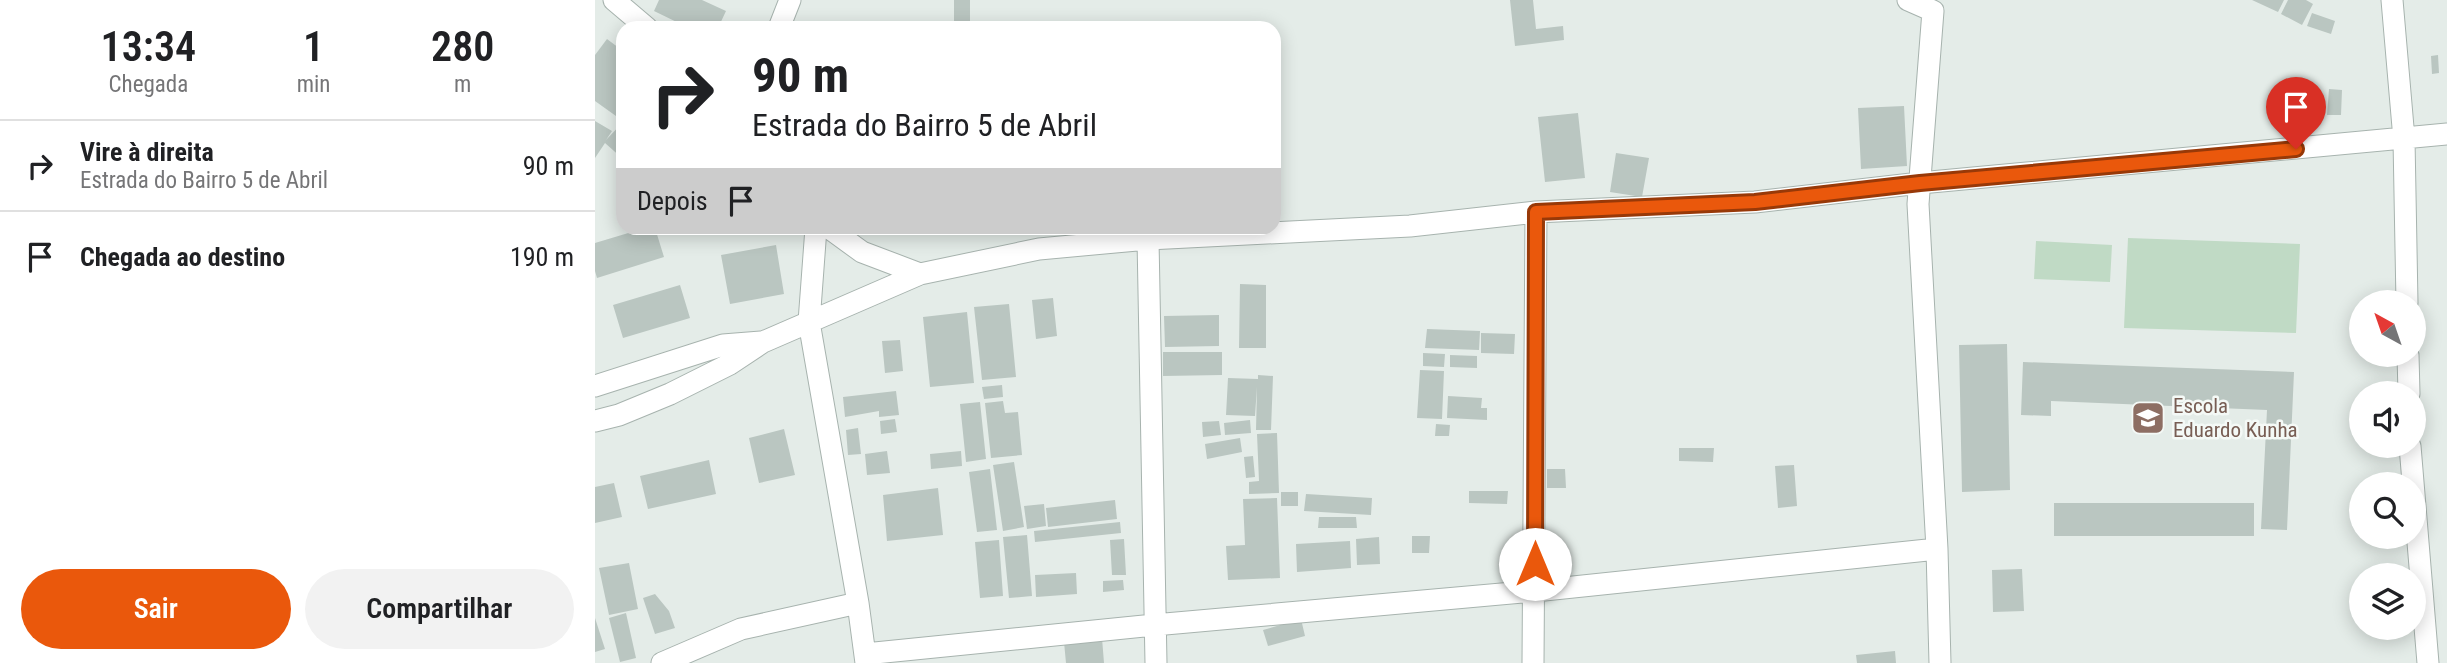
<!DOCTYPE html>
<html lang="pt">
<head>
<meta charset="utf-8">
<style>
	body { margin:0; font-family:"Roboto Condensed",sans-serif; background:#f2f2f2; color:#202124; height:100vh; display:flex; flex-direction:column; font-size:26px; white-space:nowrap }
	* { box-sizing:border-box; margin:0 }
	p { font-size:23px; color:#757577 }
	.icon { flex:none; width:38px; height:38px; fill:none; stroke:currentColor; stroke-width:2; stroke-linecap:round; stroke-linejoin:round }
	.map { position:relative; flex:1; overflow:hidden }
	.details { display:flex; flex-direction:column; background:#fff; width:595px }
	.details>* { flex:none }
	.banner { position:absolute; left:21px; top:21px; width:665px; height:214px; border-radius:21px; box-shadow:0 4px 18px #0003; background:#fff; color:#202124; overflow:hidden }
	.needle { width:46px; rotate:320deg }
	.controls { position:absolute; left:1754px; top:290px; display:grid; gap:14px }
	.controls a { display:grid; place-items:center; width:77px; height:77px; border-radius:50%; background:#fff; box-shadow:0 4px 18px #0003; font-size:35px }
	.pin { position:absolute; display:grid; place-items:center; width:60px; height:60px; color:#fff; margin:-72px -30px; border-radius:50% 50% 50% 0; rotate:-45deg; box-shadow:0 0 7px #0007 }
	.pin .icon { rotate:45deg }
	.me { position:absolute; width:77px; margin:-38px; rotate:0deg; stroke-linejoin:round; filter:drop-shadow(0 0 5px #0008) }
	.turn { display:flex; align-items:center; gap:24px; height:147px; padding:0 21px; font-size:32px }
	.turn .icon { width:91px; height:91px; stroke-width:2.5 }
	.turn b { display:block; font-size:49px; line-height:60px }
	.then { display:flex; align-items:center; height:66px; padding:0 21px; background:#0003; gap:14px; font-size:26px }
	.eta { display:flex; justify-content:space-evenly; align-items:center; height:119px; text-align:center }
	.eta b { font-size:42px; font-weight:600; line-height:49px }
	.cta { display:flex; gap:14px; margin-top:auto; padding:14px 21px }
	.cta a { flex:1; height:80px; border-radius:42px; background:#ea580c; color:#fff; font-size:28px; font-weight:600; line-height:80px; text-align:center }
	.cta a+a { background:#f2f2f2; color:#202124 }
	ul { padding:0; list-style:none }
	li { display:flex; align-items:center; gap:21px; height:91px; padding:0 21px; border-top:2px solid #e0e0e0 }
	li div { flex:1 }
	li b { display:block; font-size:26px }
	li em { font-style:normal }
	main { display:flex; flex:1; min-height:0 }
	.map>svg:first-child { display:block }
	.green { fill:#c0dac5 }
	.building { fill:#bac6c1 }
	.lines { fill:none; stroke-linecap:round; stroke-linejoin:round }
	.minor-casing { stroke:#a7b3ae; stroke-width:23 }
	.minor { stroke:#fff; stroke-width:21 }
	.route-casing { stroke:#983908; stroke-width:18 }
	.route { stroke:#ea580c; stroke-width:12 }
	.labels { text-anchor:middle; stroke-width:5; stroke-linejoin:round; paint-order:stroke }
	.education-label { font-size:21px; fill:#785e54; stroke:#f4f9f6; text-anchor:start }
</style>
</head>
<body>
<main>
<section class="details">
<div class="eta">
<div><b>13:34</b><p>Chegada</p></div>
<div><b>1</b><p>min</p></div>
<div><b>280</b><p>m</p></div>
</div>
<ul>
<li><svg class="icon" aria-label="right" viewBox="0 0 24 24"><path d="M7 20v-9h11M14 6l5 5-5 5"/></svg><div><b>Vire à direita</b><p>Estrada do Bairro 5 de Abril</p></div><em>90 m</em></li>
<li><svg class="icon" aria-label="arrive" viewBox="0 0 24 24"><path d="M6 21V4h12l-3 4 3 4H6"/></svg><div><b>Chegada ao destino</b></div><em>190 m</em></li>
</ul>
<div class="cta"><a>Sair</a><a>Compartilhar</a></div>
</section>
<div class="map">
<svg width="1852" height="663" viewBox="0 0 1852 663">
	<rect width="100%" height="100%" fill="#e4ece8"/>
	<path class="green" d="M 1533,238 L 1705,244 L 1701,333 L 1529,328 Z
		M 1441,241 L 1517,245 L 1515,282 L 1439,279 Z"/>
	<path class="building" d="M 64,0 L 107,0 L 131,11 L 123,28 L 94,28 L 59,11 Z
		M 359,0 L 375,0 L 375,23 L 359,23 Z
		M 915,0 L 938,0 L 941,29 L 968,26 L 969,40 L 920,46 Z
		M 1657,0 L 1689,0 L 1683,12 Z
		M 1693,0 L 1711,0 L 1718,4 L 1707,25 L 1686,14 Z
		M 1717,13 L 1740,21 L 1736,34 L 1712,26 Z
		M 12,39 L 28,51 L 28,121 L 0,101 L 0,55 Z
		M 1843,55 L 1844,73 L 1837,74 L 1836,56 Z
		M 1734,89 L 1747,90 L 1746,115 L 1732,115 Z
		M 1309,106 L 1312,166 L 1266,169 L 1263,108 Z
		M 983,113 L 990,178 L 950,182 L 943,117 Z
		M 0,121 L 17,131 L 11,140 L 28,122 L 28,159 L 10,143 L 0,158 Z
		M 1021,153 L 1054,158 L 1047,197 L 1015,192 Z
		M 50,228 L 60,228 L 69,257 L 2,278 L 0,271 L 0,243 Z
		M 181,245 L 189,294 L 135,304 L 126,255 Z
		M 645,284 L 671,285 L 671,348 L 644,348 Z
		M 85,285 L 95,318 L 28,338 L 18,305 Z
		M 458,298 L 462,336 L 441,339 L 437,300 Z
		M 414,304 L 421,377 L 387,380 L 379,307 Z
		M 372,312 L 379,383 L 335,387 L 328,317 Z
		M 624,315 L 624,346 L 570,347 L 569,316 Z
		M 832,329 L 885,331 L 884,350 L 830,348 Z
		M 886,333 L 920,334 L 919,354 L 886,353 Z
		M 305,340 L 308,371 L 290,373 L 287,341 Z
		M 1412,344 L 1415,490 L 1367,492 L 1364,345 Z
		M 568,352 L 627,352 L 627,375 L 568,376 Z
		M 828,353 L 850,354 L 849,367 L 828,366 Z
		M 855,355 L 882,356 L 882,368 L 855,367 Z
		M 1428,362 L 1699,372 L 1692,530 L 1666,529 L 1672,410 L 1456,401 L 1456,416 L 1426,415 Z
		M 825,370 L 849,371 L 847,419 L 822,418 Z
		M 663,375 L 678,376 L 676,430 L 661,430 L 662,387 L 660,416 L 631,415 L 633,378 L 663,379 Z
		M 407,385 L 408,397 L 389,399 L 387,387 Z
		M 301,391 L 304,415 L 284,417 L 284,411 L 250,417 L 248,397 Z
		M 853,396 L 887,398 L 886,408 L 892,408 L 892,420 L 852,418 Z
		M 408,401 L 410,413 L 423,412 L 427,455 L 396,458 L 390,403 Z
		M 385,402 L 391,459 L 371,462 L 365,404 Z
		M 300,419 L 302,432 L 286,434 L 285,421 Z
		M 655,420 L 656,433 L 630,435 L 629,423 Z
		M 624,421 L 626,435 L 608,437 L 607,422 Z
		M 841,424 L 855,425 L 854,436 L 840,436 Z
		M 263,428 L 266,454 L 253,455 L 251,430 Z
		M 189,429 L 200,475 L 164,483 L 154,438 Z
		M 682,433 L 684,493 L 654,494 L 654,482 L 664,481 L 662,434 Z
		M 645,438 L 647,452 L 612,459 L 610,444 Z
		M 1084,448 L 1119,448 L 1118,462 L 1084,461 Z
		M 292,451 L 295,473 L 272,475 L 270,454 Z
		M 366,451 L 367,466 L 336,469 L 335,454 Z
		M 658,456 L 660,477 L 651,478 L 649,457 Z
		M 114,460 L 121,494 L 53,509 L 45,476 Z
		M 419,462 L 429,527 L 408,531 L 398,465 Z
		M 1199,465 L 1202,506 L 1183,508 L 1180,466 Z
		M 395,469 L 402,530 L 382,532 L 374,472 Z
		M 952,469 L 970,469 L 971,488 L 952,488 Z
		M 19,483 L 27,517 L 0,523 L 0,487 Z
		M 343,488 L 348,535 L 292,541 L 288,495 Z
		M 874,491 L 913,491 L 912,504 L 874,503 Z
		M 686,492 L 703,492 L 703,506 L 686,506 Z
		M 711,494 L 777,498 L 776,515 L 709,511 Z
		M 682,498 L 685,578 L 633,580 L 631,546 L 650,545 L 648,499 Z
		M 520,500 L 522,519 L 453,527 L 451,508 Z
		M 1459,503 L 1659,503 L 1659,536 L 1459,536 Z
		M 449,504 L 451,526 L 432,529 L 429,506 Z
		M 724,517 L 761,517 L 762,528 L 723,528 Z
		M 525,522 L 526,533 L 440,542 L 439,531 Z
		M 432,535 L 437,596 L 414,598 L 408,537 Z
		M 817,536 L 835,536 L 834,553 L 817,553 Z
		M 784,537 L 785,564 L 762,565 L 761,539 Z
		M 529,539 L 531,575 L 517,575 L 515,540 Z
		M 404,540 L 408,596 L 385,598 L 380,542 Z
		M 755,541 L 756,568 L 702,572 L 701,544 Z
		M 34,563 L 43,609 L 14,615 L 4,568 Z
		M 1427,569 L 1429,611 L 1398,612 L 1397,570 Z
		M 481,573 L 482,594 L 441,597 L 440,575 Z
		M 528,580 L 529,590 L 508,592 L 508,581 Z
		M 60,594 L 74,611 L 80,628 L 60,634 L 48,598 Z
		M 31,613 L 41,658 L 25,662 L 14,618 Z
		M 0,618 L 10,649 L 0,652 Z
		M 706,619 L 710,636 L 673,646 L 668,630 Z
		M 507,638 L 509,663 L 471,663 L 469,642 Z
		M 1300,651 L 1301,663 L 1262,663 L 1261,655 Z"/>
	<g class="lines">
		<defs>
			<path id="minor" d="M 19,0 L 52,28
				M 1313,0 L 1338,11 L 1323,204 L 1342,549 L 1345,663
				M 1797,0 L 1809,139 L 1812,303
				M 184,28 L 195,0
				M 221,228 L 214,322 L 263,603 L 271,663
				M 234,228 L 267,252 L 325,274
				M 553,239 L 561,663
				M 1813,355 L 1814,394
				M 0,386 L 128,345 L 166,342
				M 0,421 L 24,415 L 75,394 L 135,364 L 168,342 L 325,274 L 444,249 L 553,239 L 815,226 L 941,212 L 1160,202 L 1325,183 L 1852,134
				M 1815,446 L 1833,663
				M 270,654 L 559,625 L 940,591 L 1342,549
				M 67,663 L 146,629 L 263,603
				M 938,663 L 941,212"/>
		</defs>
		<use href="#minor" class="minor-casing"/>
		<use href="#minor" class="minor"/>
	</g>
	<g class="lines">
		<defs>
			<path id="route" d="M 940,564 L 941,212 L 1160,202 L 1325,183 L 1701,149"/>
		</defs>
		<use href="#route" class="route-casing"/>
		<use href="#route" class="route"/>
	</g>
	<defs>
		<symbol id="school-square" viewBox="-11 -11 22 22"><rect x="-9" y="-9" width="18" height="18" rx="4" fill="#8d6e63" stroke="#f4f9f6"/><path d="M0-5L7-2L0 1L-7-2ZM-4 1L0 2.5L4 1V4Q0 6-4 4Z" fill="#fff"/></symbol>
	</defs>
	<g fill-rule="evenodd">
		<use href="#school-square" x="1534" y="399" width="38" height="38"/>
	</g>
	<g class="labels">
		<g class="education-label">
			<text x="1578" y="413">Escola<tspan x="1578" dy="24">Eduardo Kunha</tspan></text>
		</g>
	</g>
</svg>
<div class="controls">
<a><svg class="needle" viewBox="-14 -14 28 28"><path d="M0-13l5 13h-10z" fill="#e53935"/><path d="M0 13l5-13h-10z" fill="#757577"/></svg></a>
<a><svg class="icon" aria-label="sound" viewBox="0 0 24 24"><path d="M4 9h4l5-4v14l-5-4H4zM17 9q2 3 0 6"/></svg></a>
<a><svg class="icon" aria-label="search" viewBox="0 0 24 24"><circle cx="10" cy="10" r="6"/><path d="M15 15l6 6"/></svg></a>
<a><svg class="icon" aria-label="layers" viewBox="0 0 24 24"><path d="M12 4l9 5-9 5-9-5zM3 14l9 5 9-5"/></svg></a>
</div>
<div class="pin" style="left:1701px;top:149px;background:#d93025"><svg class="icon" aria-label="arrive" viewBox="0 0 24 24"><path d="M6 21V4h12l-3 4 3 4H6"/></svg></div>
<svg class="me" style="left:940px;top:564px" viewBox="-20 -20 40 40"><circle r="19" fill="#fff"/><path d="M0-13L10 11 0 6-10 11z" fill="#ea580c"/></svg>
<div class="banner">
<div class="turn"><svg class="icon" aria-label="right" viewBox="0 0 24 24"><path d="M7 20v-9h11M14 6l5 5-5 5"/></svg><div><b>90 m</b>Estrada do Bairro 5 de Abril</div></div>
<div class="then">Depois<svg class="icon" aria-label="arrive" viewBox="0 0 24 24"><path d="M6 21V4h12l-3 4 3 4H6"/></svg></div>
</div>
</div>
</main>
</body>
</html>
